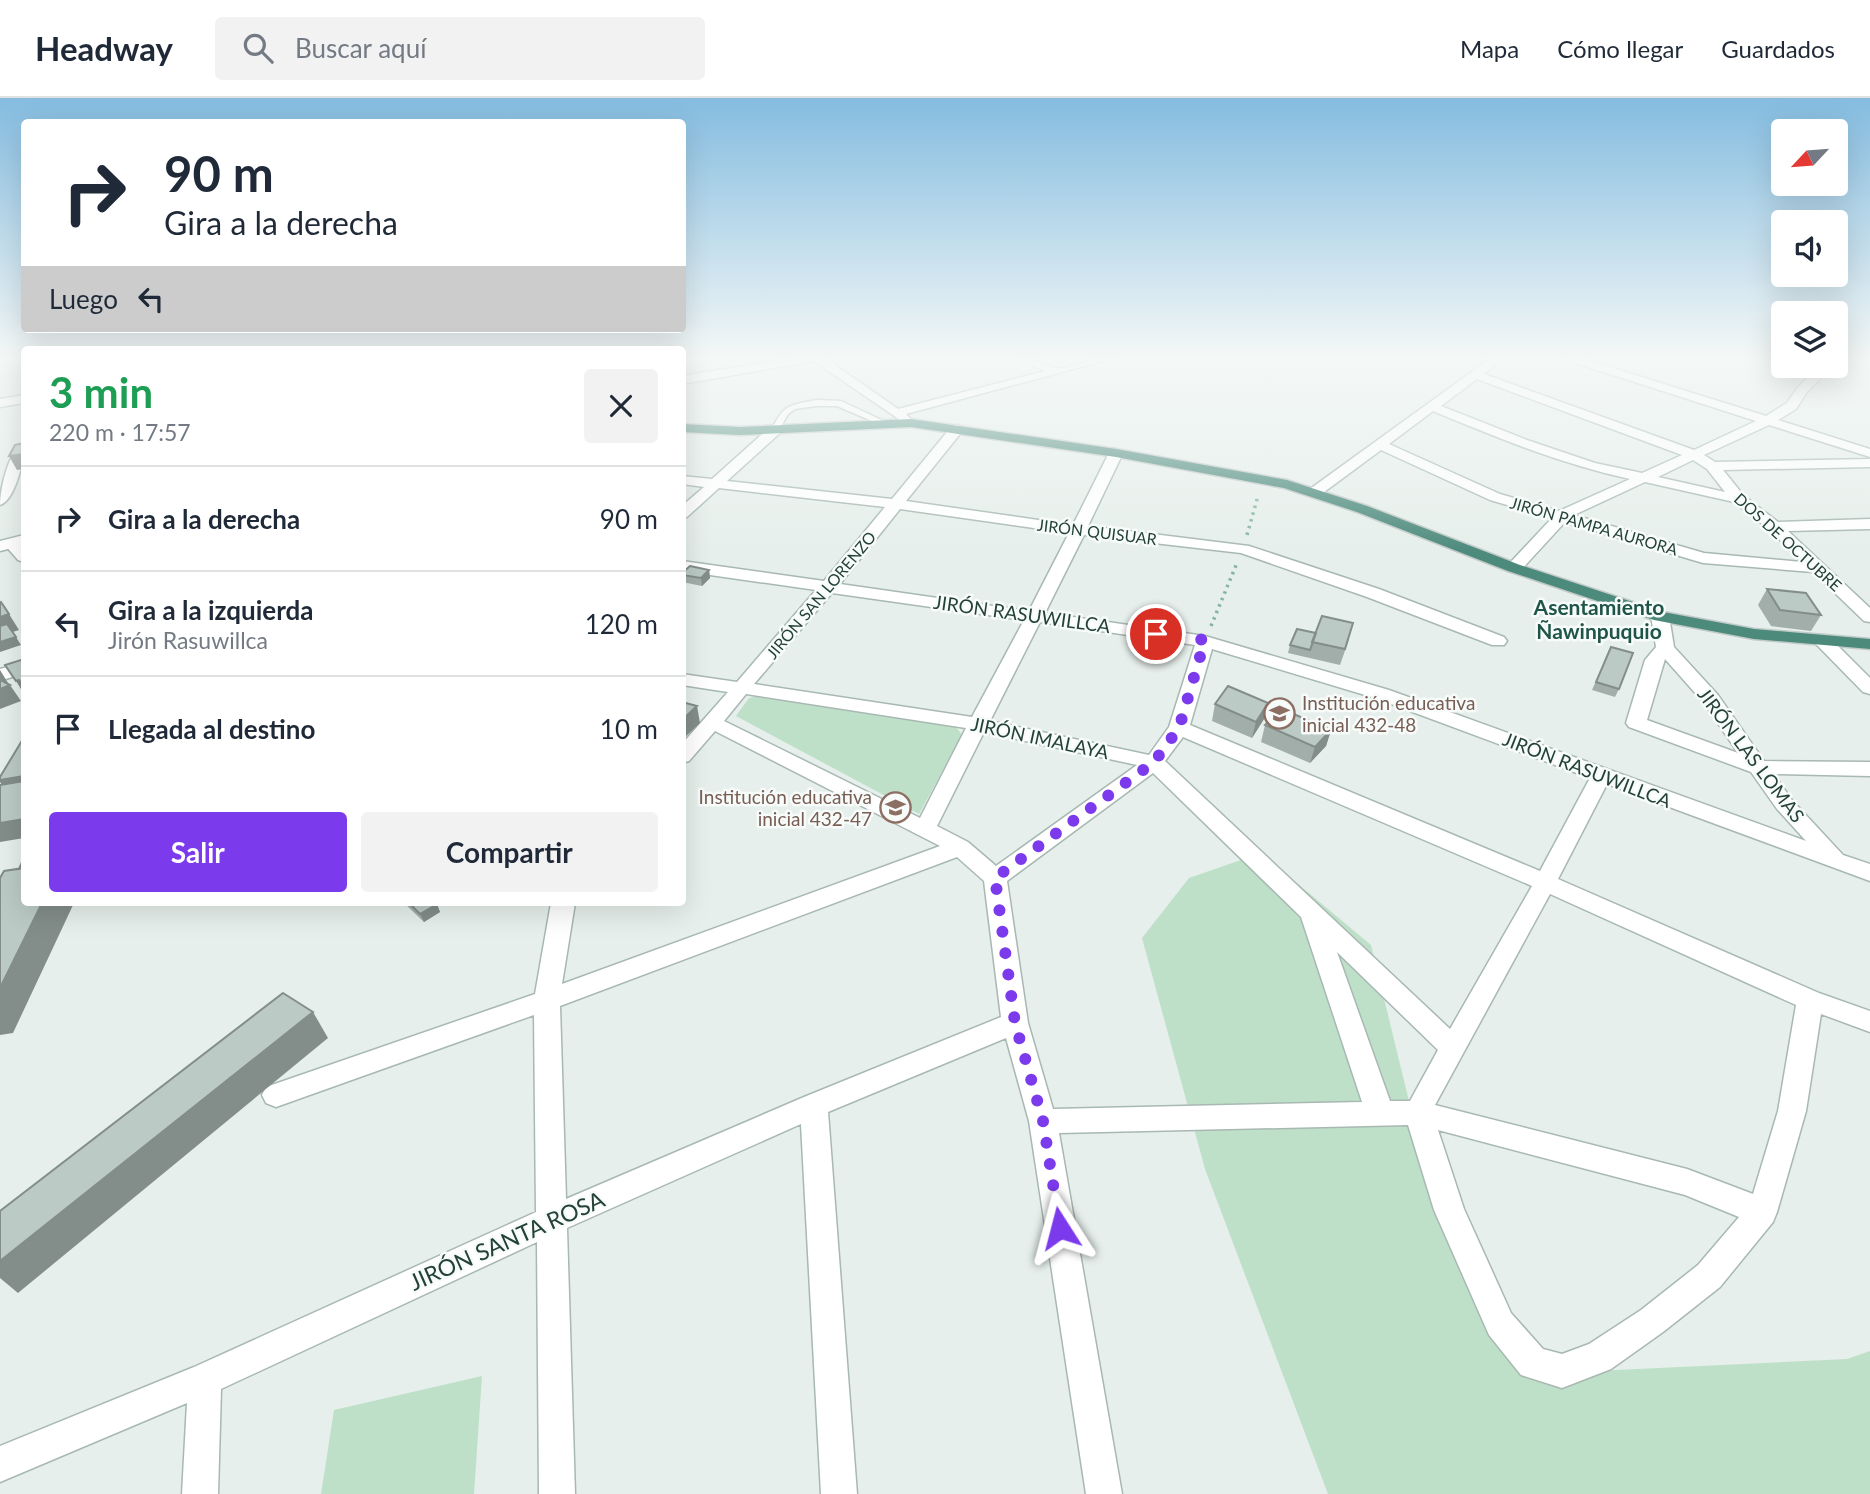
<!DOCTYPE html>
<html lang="es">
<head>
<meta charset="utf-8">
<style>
	body { margin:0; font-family:Lato,sans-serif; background:#f2f2f3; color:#1f2937; height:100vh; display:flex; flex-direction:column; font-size:26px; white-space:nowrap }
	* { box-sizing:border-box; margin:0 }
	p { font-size:23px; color:#747a83 }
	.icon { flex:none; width:38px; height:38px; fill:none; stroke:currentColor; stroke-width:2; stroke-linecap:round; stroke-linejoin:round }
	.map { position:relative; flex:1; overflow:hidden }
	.side { position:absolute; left:21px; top:248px; width:665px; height:560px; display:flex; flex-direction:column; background:#fff; border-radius:7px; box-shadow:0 7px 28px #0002 }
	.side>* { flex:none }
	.banner { position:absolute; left:21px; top:21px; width:665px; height:214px; border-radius:7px; box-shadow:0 7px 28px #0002; background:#fff; color:#1f2937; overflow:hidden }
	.needle { width:46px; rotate:244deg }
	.controls { position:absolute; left:1771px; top:21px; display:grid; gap:14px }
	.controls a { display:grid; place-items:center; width:77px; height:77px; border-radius:7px; background:#fff; box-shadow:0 7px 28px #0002; font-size:35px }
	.pin { position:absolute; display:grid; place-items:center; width:60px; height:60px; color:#fff; margin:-30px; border:4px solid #fff; border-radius:50%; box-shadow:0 2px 7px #0007 }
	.me { position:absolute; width:77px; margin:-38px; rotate:351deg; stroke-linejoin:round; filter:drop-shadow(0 0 5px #0008) }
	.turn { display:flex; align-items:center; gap:24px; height:147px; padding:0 28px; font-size:32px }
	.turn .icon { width:91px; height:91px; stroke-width:2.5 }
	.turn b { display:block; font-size:49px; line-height:60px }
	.then { display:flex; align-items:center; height:66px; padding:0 28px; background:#0003; gap:14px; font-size:26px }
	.round { display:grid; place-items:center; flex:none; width:74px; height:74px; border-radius:7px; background:#f2f2f3 }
	.headline { display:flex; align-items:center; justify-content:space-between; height:119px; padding:0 28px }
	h1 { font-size:42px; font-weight:700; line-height:52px; color:#1e9e55 }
	.button { display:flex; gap:14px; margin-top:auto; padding:14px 28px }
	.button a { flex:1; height:80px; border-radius:7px; background:#7c3aed; color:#fff; font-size:28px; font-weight:700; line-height:80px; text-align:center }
	.button a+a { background:#f2f2f3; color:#1f2937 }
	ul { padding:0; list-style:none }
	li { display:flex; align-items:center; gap:21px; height:105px; padding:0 28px; border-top:2px solid #e0e1e3 }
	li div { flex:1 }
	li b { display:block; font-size:26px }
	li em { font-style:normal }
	header { display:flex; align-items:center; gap:42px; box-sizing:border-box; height:98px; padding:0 35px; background:#fff; border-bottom:2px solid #e0e1e3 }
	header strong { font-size:33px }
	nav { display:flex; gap:38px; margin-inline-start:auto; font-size:24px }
	.search { width:490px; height:63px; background:#f2f2f3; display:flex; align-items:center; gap:18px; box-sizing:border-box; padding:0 24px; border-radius:7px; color:#747a83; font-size:26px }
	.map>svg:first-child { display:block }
	.green { fill:#bfe0c8 }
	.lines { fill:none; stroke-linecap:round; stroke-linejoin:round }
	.service-casing { stroke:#a8b8b2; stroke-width:3 }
	.minor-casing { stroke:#a8b8b2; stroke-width:3 }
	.tertiary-casing { stroke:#a8b8b2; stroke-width:3 }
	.trunk-casing { stroke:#c2cac8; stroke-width:3 }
	.path { stroke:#86b3a5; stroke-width:3.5; stroke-dasharray:2.5 4.5; stroke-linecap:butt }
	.service { fill:#fff; fill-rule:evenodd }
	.minor { fill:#fff; fill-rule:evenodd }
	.tertiary { fill:#fff; fill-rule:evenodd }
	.trunk { fill:#4c8a7c; fill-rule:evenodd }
	.wall { fill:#a1aea9 }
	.shaded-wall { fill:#838d89 }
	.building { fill:#bbcac4; stroke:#838d89; stroke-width:2 }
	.route { stroke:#7c3aed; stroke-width:12; stroke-dasharray:0 21.6 }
	.labels { text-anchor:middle; stroke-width:5; stroke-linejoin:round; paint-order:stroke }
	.far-street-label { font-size:16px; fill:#24423a; stroke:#f7fbf9 }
	.street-label { font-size:19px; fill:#24423a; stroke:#f7fbf9 }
	.education-label { font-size:19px; fill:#785e54; stroke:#f7fbf9; text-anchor:start }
	.neighbourhood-label { font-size:21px; font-weight:bold; fill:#1f5548; stroke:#f7fbf9 }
	.near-street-label { font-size:23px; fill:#24423a; stroke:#f7fbf9 }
</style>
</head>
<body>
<header>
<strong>Headway</strong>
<div class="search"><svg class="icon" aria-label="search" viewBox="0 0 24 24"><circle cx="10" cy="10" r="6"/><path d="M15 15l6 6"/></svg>Buscar aquí</div>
<nav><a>Mapa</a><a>Cómo llegar</a><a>Guardados</a></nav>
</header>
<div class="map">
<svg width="1870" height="1396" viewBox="0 0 1870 1396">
	<rect width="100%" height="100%" fill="#e6efeb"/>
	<path class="green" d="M 764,597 L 956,629 L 962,637 L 919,716 L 736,618 L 749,600 Z
		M 1261,755 L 1371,847 L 1424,1065 L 1532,1276 L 1847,1261 L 1870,1253 L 1870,1396 L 1328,1396 L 1205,1071 L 1142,840 L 1189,780 Z
		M 482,1278 L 474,1396 L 321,1396 L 334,1312 Z"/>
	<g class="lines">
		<defs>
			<path id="service" d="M 816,302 L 841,303 L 886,324 L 879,326 L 837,308 L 816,308 L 795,311 L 788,316 L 778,334 L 771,332 C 785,306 787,308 816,302 Z"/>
			<path id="minor" d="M 793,260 L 825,260 L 898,311 L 1045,273 L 1018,260 C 1036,260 1044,269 1057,270 C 1072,271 1093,259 1114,260 L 906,316 L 912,322 L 906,326 L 814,263 L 682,286 L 682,278 Z
				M 1491,260 L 1504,260 L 1484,276 L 1694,352 L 1756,323 L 1566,262 L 1564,260 L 1581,260 L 1766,318 L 1787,305 L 1798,289 L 1820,268 L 1833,268 L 1807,294 L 1796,311 L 1778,322 L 1870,351 L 1870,359 L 1769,327 L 1704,357 L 1715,364 L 1870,361 L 1870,369 L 1723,372 L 1744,398 L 1778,424 L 1870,421 L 1870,431 L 1788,433 L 1870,510 L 1870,524 L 1864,523 L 1813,474 L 1703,465 L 1565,424 L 1520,473 L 1508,473 L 1506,470 L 1508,467 L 1552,420 L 1490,402 L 1381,352 L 1320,397 L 1310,397 L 1308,394 L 1310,391 ZM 1477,281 L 1682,357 L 1642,375 L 1595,365 L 1527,342 L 1441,308 ZM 1433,313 C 1498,340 1561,366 1630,381 L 1559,413 L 1500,396 L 1389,346 ZM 1693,362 L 1707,371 L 1725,394 L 1658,379 ZM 1645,384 L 1734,404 L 1770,432 L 1802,464 L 1704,455 L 1574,417 Z
				M 24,297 L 24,305 L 0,309 L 0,301 Z
				M 957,327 L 964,331 L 906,403 L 1073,427 L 1109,355 L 1116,351 L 1123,355 L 1088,428 L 1249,448 L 1379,491 L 1504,539 L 1507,543 L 1504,547 L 1492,547 L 1367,499 L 1241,455 L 1084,437 L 1045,515 L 1205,538 L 1389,592 L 1806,743 L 1777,711 L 1751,674 L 1629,629 L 1626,625 L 1645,562 L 1656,549 L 1651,518 L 1660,513 L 1669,518 L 1674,549 L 1718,597 L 1764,663 L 1870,664 L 1870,678 L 1774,676 L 1791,701 L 1843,757 L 1870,766 L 1870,783 L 1607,686 L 1558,781 L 1819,895 L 1870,913 L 1870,934 L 1821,916 L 1806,1013 L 1777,1114 L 1773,1124 L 1720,1189 L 1663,1234 L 1611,1271 L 1562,1290 L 1521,1277 L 1489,1237 L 1434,1112 L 1408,1027 L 1059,1035 L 1122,1396 L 1086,1396 L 1029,1023 L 1006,940 L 828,1014 L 857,1396 L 821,1396 L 801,1026 L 567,1130 L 575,1396 L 539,1396 L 537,1144 L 221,1291 L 218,1396 L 182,1396 L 187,1305 L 0,1384 L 0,1348 L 194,1269 L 536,1114 L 534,917 L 276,1009 L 266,1005 L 262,997 L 266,989 L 535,896 L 551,805 L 575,805 L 562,886 L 940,748 L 715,633 L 689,663 L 682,665 L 682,646 L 728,594 L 682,587 L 682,576 L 737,584 L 816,492 L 682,473 L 682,463 L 824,483 L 885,409 L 719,390 L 687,419 L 682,420 L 682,408 L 704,389 L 682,386 L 682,378 L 712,381 L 770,329 L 775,328 L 782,332 L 780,335 L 727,383 L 892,401 L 952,328 ZM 900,411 L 1069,435 L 1029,513 L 840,486 ZM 832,495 L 1024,522 L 972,619 L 754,586 ZM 1040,524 L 1195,547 L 1169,629 L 1149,657 L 990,623 ZM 1212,551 L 1375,600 L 1590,680 L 1540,773 L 1190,627 ZM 1665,561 L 1704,605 L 1738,655 L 1647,622 ZM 746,596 L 966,630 L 920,720 L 724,623 ZM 984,634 L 1137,667 L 996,768 L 968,744 L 937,728 ZM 1183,639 L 1532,788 L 1450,931 L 1165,663 ZM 1153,675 L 1301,819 L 1362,1004 L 1053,1011 L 1028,925 L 1007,783 ZM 957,759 L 984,783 L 1001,919 L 804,999 L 566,1101 L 560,908 ZM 1550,796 L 1796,907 L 1778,1013 L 1753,1096 L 1687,1071 L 1435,1007 ZM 1337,854 L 1438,952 L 1410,1003 L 1390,1003 ZM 1438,1032 L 1685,1097 L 1739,1119 L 1698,1167 L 1641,1212 L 1589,1246 L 1562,1256 L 1543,1251 L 1511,1215 L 1464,1111 Z
				M 24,346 C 25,360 15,403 0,407 C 0,392 8,352 24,346 Z
				M 12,441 L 24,450 L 24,464 L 18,462 L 4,446 Z
				M 1822,537 L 1828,538 L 1870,580 L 1870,596 L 1863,594 L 1816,546 L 1813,542 Z
				M 24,564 L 24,575 L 0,583 L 0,571 Z"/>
			<path id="tertiary" d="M 24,437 L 24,447 L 0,453 L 0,443 Z"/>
			<path id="trunk" d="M 911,321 L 1116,351 L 1287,382 L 1367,408 L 1520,467 L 1663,514 L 1754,531 L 1870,541 L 1870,551 L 1754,541 L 1654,522 L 1508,473 L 1357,414 L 1284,390 L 1116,359 L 911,329 L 740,337 L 682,334 L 682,326 L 740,329 Z"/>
		</defs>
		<use href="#service" class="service-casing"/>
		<use href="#minor" class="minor-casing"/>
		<use href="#tertiary" class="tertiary-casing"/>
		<use href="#trunk" class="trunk-casing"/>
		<path class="path" d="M 1247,437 L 1258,398
			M 1211,528 L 1237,465"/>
		<use href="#service" class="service"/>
		<use href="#minor" class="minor"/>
		<use href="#tertiary" class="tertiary"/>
		<use href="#trunk" class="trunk"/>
	</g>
	<path class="wall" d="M 709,472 L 710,480 L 702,488 L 682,484 L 682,475 Z
		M 1767,491 L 1821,517 L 1811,533 L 1771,528 L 1758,507 Z
		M 1316,535 L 1349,541 L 1340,567 L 1288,555 L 1290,547 Z
		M 1611,549 L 1619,591 L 1615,599 L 1592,592 Z
		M 1215,606 L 1264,621 L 1252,640 L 1212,623 Z
		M 1265,627 L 1331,632 L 1326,648 L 1310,665 L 1261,644 Z
		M 404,805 L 436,805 L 440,814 L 424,824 Z"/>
	<path class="shaded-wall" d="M 24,356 L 24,371 L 17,372 L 9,358 Z
		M 709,472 L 710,480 L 702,488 L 701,480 Z
		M 9,516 L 19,532 L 0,538 L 0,519 Z
		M 16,539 L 21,547 L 0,554 L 0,544 Z
		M 0,572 L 8,585 L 8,588 L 10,587 L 21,603 L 0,611 Z
		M 19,582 L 24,583 L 24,596 L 16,583 Z
		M 1268,605 L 1264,621 L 1252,640 L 1256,624 Z
		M 697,608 L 700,625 L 682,642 L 682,622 Z
		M 1331,632 L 1326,648 L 1310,665 L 1315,649 Z
		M 24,678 L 24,697 L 11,699 L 0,684 L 0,682 Z
		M 24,721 L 24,740 L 0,744 L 0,725 Z
		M 42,805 L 74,805 L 13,935 L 0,937 L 0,890 Z
		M 437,806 L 440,814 L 424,824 L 420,816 Z
		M 313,914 L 328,940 L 18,1195 L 0,1180 L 0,1163 Z"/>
	<path class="building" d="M 24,345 L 24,356 L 9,358 L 15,347 Z
		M 690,468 L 709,472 L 701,480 L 682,477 L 682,475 Z
		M 1767,491 L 1806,495 L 1821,517 L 1780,512 Z
		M 1,504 L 9,516 L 0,519 L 0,505 Z
		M 1322,518 L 1353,525 L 1345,551 L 1312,544 Z
		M 7,526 L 16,539 L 0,544 L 0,528 Z
		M 1297,531 L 1316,535 L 1310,552 L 1290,547 Z
		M 1611,549 L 1633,555 L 1619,591 L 1596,584 Z
		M 24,561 L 24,583 L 20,584 L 19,582 L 16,583 L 5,567 Z
		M 0,582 L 10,587 L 0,591 Z
		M 1228,588 L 1268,605 L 1256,624 L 1215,606 Z
		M 682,604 L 697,608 L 682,622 Z
		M 1282,611 L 1331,632 L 1315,649 L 1265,627 Z
		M 23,641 L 24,641 L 24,678 L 0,682 L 0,679 Z
		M 24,683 L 24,721 L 0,725 L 0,687 Z
		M 24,760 L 24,770 L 19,771 Z
		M 24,770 L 24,805 L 42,805 L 0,890 L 0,780 L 4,773 Z
		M 409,805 L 436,805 L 437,806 L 420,816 Z
		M 283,895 L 313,914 L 0,1163 L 0,1113 Z"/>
	<linearGradient id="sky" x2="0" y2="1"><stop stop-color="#84bce0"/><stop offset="0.57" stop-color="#f4f8f6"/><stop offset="1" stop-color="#f4f8f6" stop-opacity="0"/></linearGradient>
	<rect width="1870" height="455" fill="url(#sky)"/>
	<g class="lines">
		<path class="route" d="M 1060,1130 L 1043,1023 L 1015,925 L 995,780 L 1154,664 L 1179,630 L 1205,542 L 1156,536"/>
	</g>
	<defs>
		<symbol id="school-ring" viewBox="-11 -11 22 22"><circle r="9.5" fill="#f7fbf9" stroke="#8d6e63" stroke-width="1.5"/><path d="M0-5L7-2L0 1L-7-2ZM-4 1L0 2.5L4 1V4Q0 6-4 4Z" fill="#8d6e63"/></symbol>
	</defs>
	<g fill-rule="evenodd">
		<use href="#school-ring" x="1262" y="598" width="35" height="35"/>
		<use href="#school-ring" x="878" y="692" width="35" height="35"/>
	</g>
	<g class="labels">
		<g class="far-street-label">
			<text transform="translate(1594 428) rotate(16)" y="6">JIRÓN PAMPA AURORA</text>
			<text transform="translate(1097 434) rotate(7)" y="6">JIRÓN QUISUAR</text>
			<text transform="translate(1788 444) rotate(42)" y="6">DOS DE OCTUBRE</text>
			<text transform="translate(821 497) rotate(-50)" y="6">JIRÓN SAN LORENZO</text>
		</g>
		<g class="street-label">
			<text transform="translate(1022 516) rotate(8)" y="7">JIRÓN RASUWILLCA</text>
			<text transform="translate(1040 640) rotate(12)" y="7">JIRÓN IMALAYA</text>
			<text transform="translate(1751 657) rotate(53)" y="7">JIRÓN LAS LOMAS</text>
			<text transform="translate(1587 672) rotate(21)" y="7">JIRÓN RASUWILLCA</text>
		</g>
		<g class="education-label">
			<text x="1302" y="612">Institución educativa<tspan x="1302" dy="22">inicial 432-48</tspan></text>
			<text x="872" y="706" text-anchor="end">Institución educativa<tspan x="872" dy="22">inicial 432-47</tspan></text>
		</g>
		<g class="neighbourhood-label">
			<text x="1599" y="517">Asentamiento<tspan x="1599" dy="24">Ñawinpuquio</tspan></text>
		</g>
		<g class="near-street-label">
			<text transform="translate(507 1143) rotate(-24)" y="8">JIRÓN SANTA ROSA</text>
		</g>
	</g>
</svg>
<div class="controls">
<a><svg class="needle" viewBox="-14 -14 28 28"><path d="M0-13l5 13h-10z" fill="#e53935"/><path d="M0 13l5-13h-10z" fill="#747a83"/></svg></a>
<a><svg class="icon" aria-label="sound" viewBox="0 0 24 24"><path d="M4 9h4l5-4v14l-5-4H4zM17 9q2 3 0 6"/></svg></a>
<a><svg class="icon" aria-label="layers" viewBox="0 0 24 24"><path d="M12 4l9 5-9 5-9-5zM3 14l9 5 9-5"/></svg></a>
</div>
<div class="pin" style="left:1156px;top:536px;background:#d93025"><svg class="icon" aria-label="arrive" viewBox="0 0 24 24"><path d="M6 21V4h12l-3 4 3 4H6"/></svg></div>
<svg class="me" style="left:1060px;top:1130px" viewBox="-20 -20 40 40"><path d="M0-17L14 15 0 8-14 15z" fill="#7c3aed" stroke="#fff" stroke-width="4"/></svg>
<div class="banner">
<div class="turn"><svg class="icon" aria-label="right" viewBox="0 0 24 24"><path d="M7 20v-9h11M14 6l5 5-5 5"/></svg><div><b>90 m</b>Gira a la derecha</div></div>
<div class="then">Luego<svg class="icon" aria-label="left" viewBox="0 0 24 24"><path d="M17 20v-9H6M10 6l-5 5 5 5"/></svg></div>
</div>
<section class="side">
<div class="headline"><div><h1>3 min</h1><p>220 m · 17:57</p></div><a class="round"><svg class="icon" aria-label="close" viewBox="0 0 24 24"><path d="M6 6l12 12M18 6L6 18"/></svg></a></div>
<ul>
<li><svg class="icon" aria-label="right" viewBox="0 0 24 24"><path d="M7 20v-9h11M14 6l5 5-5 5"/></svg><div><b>Gira a la derecha</b></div><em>90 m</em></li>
<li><svg class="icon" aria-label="left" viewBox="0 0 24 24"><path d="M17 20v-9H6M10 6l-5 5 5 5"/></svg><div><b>Gira a la izquierda</b><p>Jirón Rasuwillca</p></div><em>120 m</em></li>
<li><svg class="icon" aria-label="arrive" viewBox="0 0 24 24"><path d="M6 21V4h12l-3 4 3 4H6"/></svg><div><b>Llegada al destino</b></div><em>10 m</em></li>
</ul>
<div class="button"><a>Salir</a><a>Compartir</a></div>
</section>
</div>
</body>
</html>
